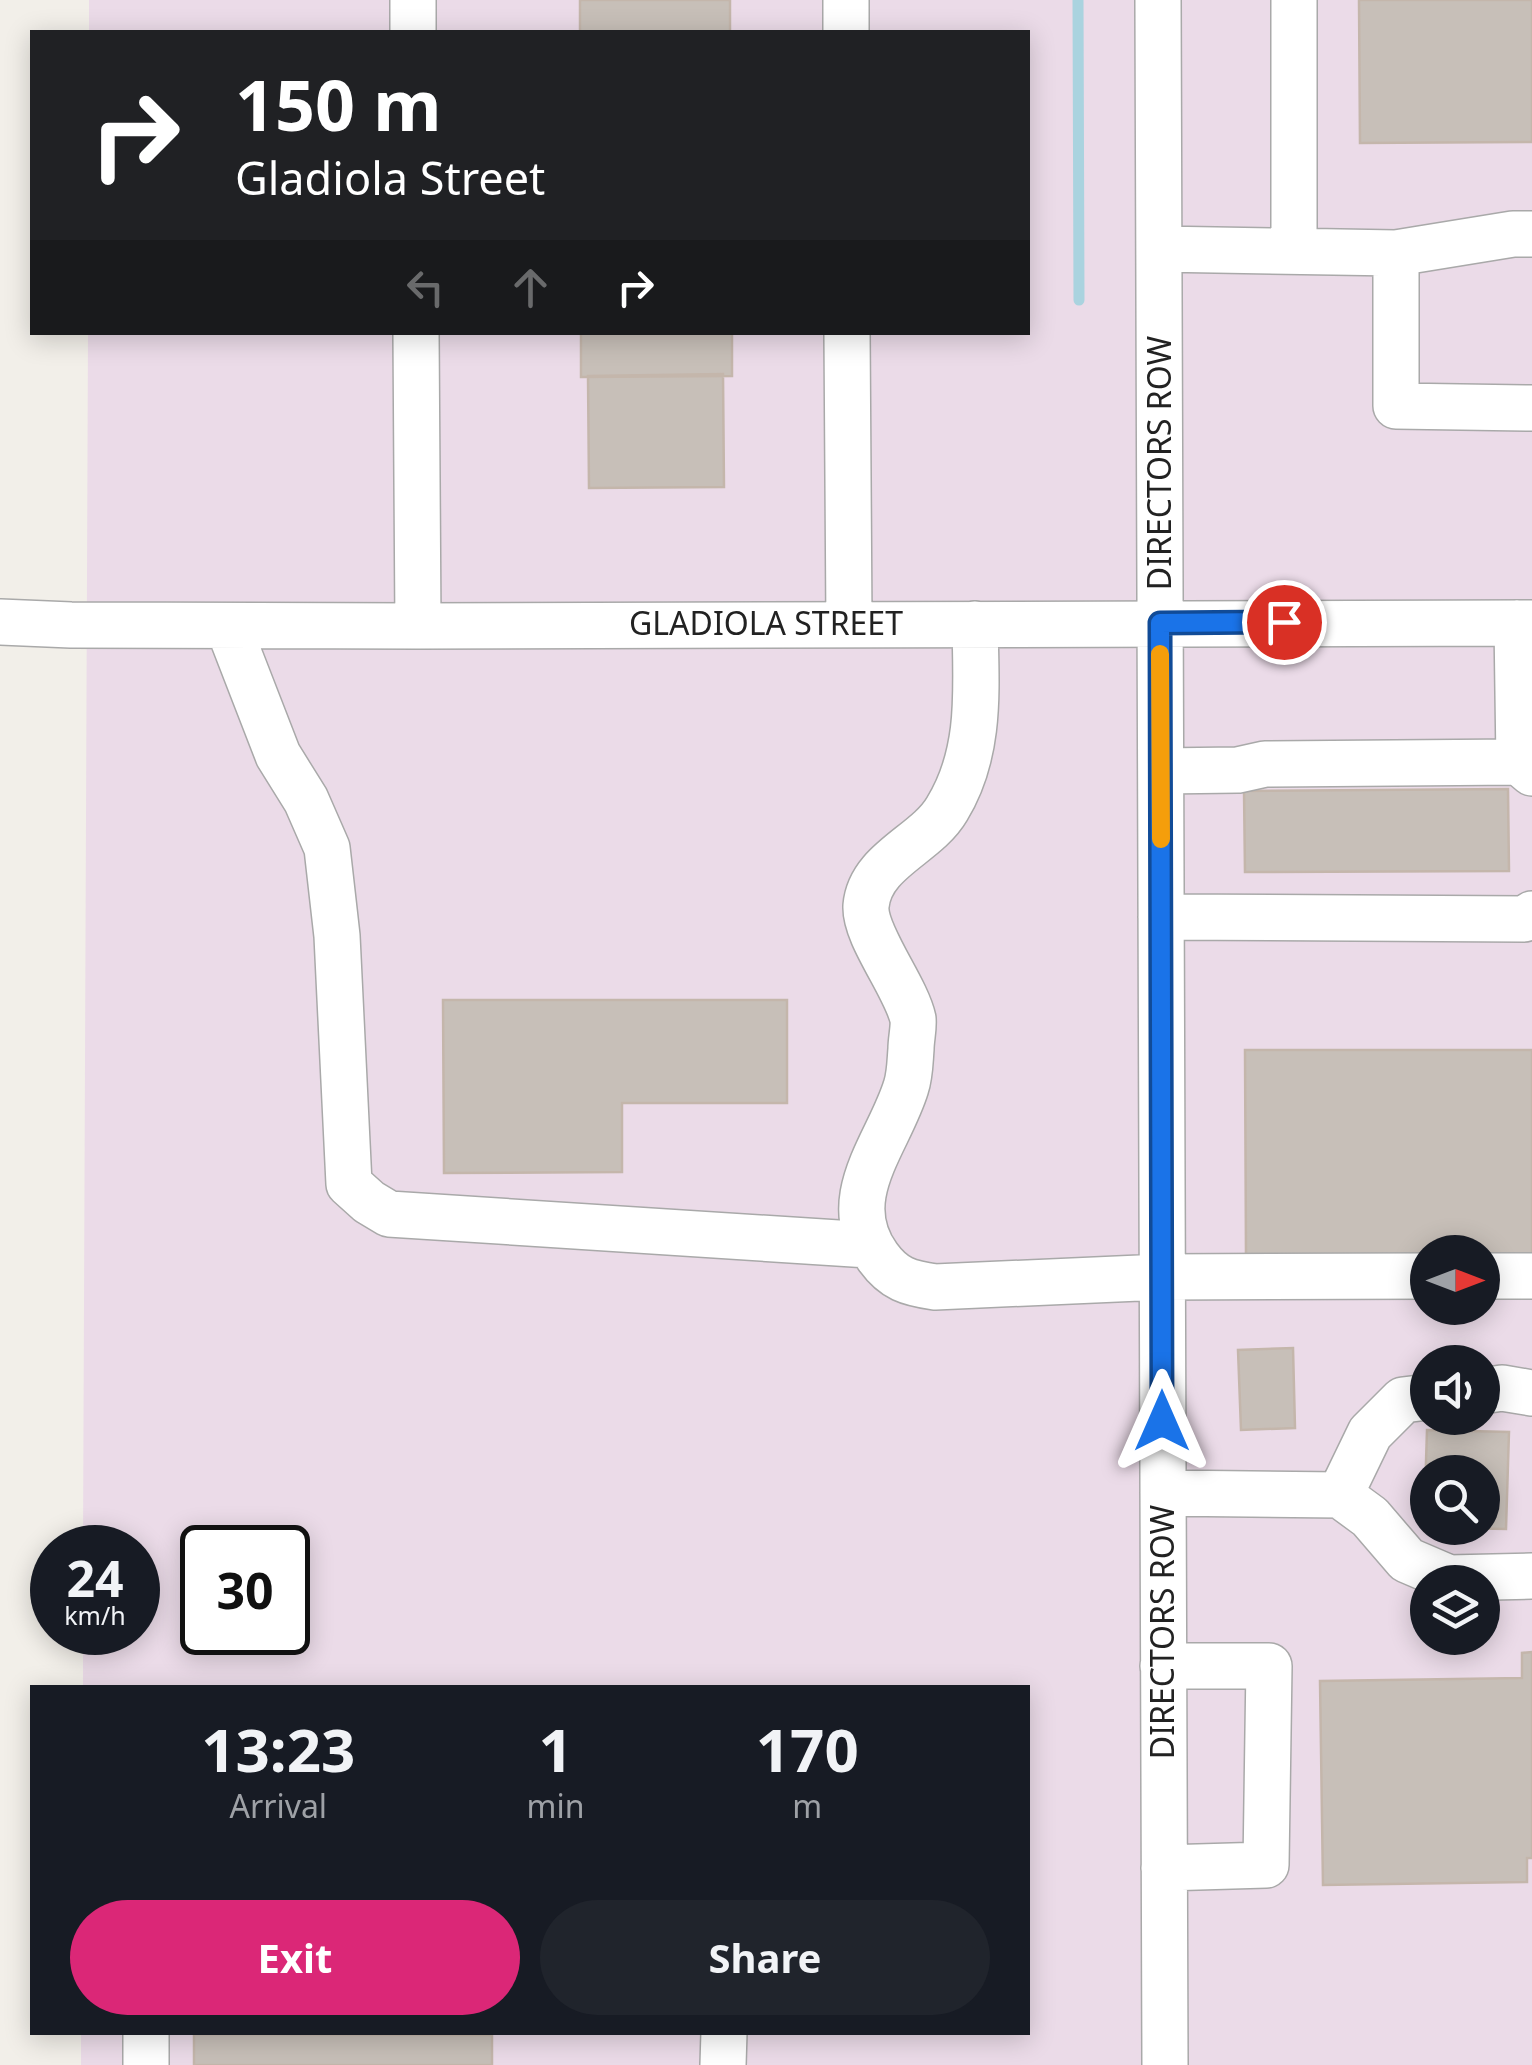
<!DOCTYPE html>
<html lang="en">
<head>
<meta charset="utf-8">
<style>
	body { margin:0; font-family:"Noto Sans",sans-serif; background:#20242c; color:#f1f3f6; height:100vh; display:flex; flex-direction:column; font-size:38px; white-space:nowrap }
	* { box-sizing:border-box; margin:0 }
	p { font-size:32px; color:#9ea1a6 }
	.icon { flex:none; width:55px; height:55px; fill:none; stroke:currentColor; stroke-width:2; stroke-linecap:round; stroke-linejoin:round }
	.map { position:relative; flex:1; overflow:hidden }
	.drawer { position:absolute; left:30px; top:1685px; width:1000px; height:350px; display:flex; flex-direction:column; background:#171b24; border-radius:0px; box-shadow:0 5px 25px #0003 }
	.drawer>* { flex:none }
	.top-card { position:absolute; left:30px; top:30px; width:1000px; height:305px; border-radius:0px; box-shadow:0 5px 25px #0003; background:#202124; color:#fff; overflow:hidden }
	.needle { width:65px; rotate:90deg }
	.tools { position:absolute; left:1410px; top:1235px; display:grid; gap:20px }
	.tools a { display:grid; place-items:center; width:90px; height:90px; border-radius:50%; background:#171b24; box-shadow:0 5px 25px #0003; font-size:50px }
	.speed { position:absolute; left:30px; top:1525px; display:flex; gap:20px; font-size:50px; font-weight:700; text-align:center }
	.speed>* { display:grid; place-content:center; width:130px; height:130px; border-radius:50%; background:#171b24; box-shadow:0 5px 25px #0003; line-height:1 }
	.speed small { font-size:25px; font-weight:400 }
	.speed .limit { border:5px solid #111; border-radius:15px; background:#fff; color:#111 }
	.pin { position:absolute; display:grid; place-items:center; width:85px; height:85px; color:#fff; margin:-42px; border:5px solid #fff; border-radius:50%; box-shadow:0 2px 10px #0007 }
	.me { position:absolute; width:110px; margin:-55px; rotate:0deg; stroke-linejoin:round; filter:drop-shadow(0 0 8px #0008) }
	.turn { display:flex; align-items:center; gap:35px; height:210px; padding:0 40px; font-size:45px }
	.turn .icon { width:130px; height:130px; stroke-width:2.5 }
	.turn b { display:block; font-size:70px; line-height:85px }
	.lanes { display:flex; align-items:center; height:95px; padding:0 40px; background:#0003; justify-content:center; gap:50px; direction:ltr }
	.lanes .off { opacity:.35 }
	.eta { display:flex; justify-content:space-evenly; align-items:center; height:170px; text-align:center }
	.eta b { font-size:60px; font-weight:700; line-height:70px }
	.action { display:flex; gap:20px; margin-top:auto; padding:20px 40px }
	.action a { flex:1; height:115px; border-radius:60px; background:#db2777; color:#fff; font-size:40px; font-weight:700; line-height:115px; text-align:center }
	.action a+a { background:#20242c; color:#f1f3f6 }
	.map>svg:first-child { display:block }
	.industrial { fill:#ebdbe8; fill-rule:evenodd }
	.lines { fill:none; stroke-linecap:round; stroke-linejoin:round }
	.stream { stroke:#aad3df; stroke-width:11 }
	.building { fill:#c7bfb8; stroke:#c4b6ab; stroke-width:2.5 }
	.minor-casing { stroke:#a9a9a9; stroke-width:48 }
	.minor { stroke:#fff; stroke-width:45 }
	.route-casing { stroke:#114b97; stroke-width:25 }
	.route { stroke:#1a73e8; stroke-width:18 }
	.slow { stroke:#f59e0b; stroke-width:18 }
	.labels { text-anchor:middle; stroke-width:8; stroke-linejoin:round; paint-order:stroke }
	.street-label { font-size:32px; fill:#222; stroke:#fff }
</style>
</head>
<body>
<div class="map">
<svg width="1532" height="2065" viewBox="0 0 1532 2065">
	<rect width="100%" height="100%" fill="#f2efe9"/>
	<path class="industrial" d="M 89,0 L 1532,0 L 1532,2065 L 81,2065 L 81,2032 L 1028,2032 L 1028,1688 L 83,1687 L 83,1633 L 138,1632 L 138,1548 L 83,1547 L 88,333 L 1028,332 L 1028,32 L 89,32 ZM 1428,1252 L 1482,1252 L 1482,1308 L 1428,1308 ZM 1428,1362 L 1482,1362 L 1482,1418 L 1428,1418 ZM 1428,1472 L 1482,1472 L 1482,1528 L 1428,1528 ZM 202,1548 L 288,1548 L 288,1632 L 202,1632 ZM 1428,1582 L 1482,1582 L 1482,1638 L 1428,1638 Z"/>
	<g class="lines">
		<path class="stream" d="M 1078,0 L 1079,300"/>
	</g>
	<path class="building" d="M 580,0 L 730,0 L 730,32 L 580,32 Z
		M 1359,0 L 1532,0 L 1532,142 L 1360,143 Z
		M 581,332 L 732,332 L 732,376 L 581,377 Z
		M 723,374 L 724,487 L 589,488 L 588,376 Z
		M 1508,789 L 1509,871 L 1245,872 L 1244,791 Z
		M 443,1000 L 787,1000 L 787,1103 L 622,1103 L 622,1172 L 444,1173 Z
		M 1245,1050 L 1532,1050 L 1532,1255 L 1428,1252 L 1428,1255 L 1246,1256 Z
		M 1293,1348 L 1295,1428 L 1241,1430 L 1238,1350 Z
		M 1427,1430 L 1509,1432 L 1506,1529 L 1455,1528 L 1482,1528 L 1482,1472 L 1428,1472 L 1428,1527 L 1424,1526 Z
		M 1532,1652 L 1532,1858 L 1527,1858 L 1527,1882 L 1323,1885 L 1320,1681 L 1522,1678 L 1522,1653 Z
		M 194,2034 L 492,2035 L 492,2065 L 194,2065 Z"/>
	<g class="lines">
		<defs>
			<path id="minor" d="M 413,0 L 413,32
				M 846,0 L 846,32
				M 1158,0 L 1165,2065
				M 1294,0 L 1294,251
				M 1159,249 L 1396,253 L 1396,406 L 1532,408
				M 1396,253 L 1513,234 L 1532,234
				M 416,332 L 418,626
				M 847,332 L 849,623
				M 0,622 L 71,625 L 418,626 L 1532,623
				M 1517,623 L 1519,762 L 1532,773
				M 975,624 C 976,688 982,752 947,809 C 926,845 870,860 866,906 C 864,935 906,987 913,1019 C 914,1028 911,1039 911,1049 C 910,1061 910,1075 906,1087 C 889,1143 835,1198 878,1257 C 894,1279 908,1283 935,1287 L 1162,1277 L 1428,1276
				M 228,626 L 278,755 L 306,800 L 327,848 L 337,936 L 349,1184 L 369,1202 L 389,1214 L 869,1245
				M 1161,771 L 1238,770 L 1265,764 L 1519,762
				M 1161,917 L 1524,919 L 1532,914
				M 1482,1276 L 1532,1276
				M 1482,1391 L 1502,1388 L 1532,1393
				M 1163,1493 L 1340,1495 L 1370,1517 L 1407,1560 L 1449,1578 L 1532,1576
				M 1340,1495 L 1370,1433 L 1403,1400 L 1428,1397
				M 1163,1666 L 1269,1666 L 1266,1865 L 1164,1868
				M 146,2065 L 146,2032
				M 723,2065 L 724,2032"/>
		</defs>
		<use href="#minor" class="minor-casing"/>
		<use href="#minor" class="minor"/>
	</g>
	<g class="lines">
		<defs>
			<path id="route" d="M 1162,1421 L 1160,623 L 1284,622"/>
		</defs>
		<use href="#route" class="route-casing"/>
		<use href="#route" class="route"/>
		<path class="slow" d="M 1160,654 L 1161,839"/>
	</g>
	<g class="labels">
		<g class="street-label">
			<text transform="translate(1160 463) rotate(-90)" y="11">DIRECTORS ROW</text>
			<text x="766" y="635">GLADIOLA STREET</text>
			<text transform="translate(1163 1632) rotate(-90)" y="11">DIRECTORS ROW</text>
		</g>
	</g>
</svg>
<div class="tools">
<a><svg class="needle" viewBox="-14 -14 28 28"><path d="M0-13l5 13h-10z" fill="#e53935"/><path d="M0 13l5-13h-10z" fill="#9ea1a6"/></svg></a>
<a><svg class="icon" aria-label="sound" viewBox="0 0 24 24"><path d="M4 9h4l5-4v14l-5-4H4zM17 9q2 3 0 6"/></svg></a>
<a><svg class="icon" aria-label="search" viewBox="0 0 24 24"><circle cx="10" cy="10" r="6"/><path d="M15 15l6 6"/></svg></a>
<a><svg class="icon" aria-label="layers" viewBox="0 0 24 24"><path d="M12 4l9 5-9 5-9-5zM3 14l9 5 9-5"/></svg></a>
</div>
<div class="speed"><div>24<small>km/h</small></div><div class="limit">30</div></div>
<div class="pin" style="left:1284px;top:622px;background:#d93025"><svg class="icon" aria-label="arrive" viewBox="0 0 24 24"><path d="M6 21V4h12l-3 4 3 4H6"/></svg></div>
<svg class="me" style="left:1162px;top:1421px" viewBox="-20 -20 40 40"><path d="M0-17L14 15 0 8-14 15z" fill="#1a73e8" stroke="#fff" stroke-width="4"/></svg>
<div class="top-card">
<div class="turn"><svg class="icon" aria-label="right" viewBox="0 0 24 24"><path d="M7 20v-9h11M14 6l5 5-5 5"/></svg><div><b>150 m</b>Gladiola Street</div></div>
<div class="lanes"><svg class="icon off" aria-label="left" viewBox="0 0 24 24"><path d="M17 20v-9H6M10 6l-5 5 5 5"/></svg><svg class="icon off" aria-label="ahead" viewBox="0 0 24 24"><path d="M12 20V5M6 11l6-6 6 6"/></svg><svg class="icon" aria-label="right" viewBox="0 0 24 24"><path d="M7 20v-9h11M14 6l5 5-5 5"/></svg></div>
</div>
<section class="drawer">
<div class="eta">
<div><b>13:23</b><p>Arrival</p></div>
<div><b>1</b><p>min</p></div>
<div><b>170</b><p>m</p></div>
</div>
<div class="action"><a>Exit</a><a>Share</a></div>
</section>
</div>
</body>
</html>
